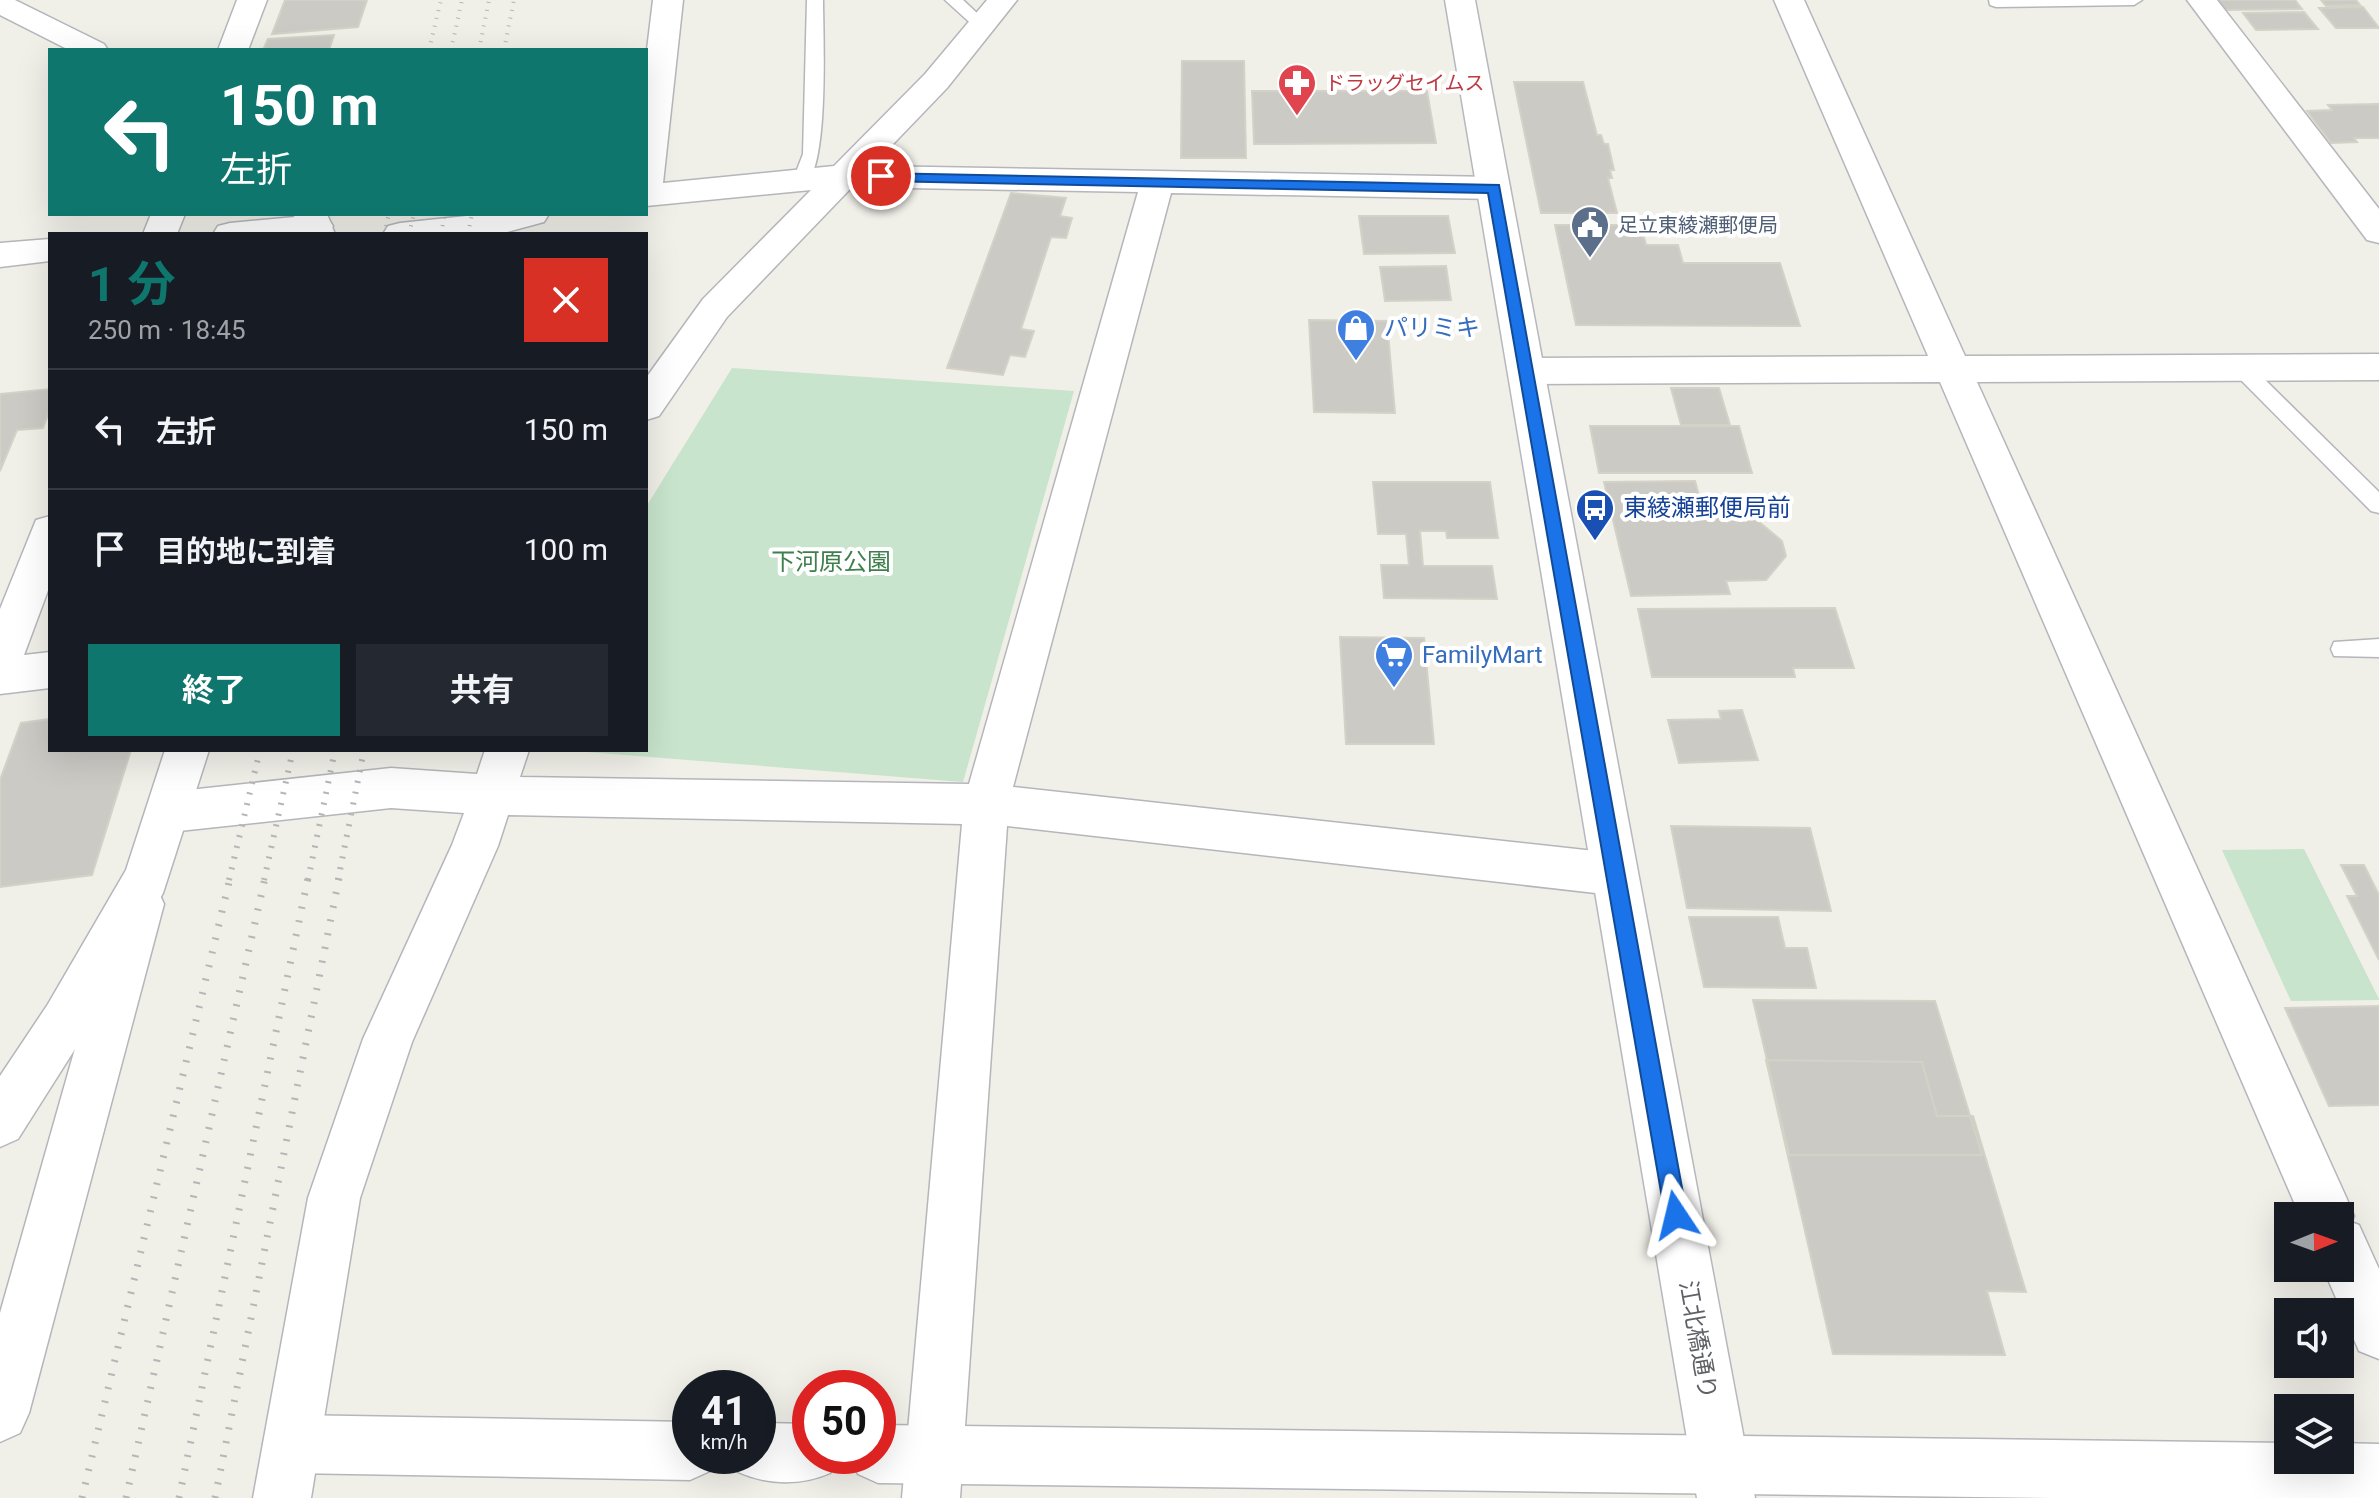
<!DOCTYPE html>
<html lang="ja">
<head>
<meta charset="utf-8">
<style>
	body { margin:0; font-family:Roboto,"Noto Sans JP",sans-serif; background:#242831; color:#f1f3f6; height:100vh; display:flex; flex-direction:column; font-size:30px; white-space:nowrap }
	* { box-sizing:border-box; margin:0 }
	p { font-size:26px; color:#9ea1a6 }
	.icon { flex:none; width:44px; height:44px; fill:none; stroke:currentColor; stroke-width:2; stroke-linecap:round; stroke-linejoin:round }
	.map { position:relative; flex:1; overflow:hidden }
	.details { position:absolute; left:48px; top:232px; width:600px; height:520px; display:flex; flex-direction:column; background:#171b24; border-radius:0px; box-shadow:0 8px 32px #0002 }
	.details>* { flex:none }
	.hud { position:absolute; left:48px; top:48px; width:600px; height:168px; border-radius:0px; box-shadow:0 8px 32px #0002; background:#0f766e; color:#fff; overflow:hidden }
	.needle { width:52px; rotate:89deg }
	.controls { position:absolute; left:2274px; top:1202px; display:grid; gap:16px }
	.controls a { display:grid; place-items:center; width:80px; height:80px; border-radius:0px; background:#171b24; box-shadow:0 8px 32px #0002; font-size:40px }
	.speed { position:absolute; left:672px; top:1370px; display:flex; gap:16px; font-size:40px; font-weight:700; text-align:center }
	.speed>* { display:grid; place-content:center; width:104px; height:104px; border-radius:50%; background:#171b24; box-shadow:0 8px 32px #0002; line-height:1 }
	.speed small { font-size:20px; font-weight:400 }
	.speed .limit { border:12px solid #d22; background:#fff; color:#111 }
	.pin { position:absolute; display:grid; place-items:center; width:68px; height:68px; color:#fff; margin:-34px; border:4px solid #fff; border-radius:50%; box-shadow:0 2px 8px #0007 }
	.me { position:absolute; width:88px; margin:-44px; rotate:350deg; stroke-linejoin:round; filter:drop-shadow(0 0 6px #0008) }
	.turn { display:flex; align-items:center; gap:28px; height:168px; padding:0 40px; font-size:36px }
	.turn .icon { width:104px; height:104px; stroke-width:2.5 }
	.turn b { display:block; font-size:56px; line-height:68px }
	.round { display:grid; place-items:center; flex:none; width:84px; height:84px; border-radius:0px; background:#242831 }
	.head { display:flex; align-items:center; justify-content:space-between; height:136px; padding:0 40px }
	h1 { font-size:48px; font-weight:700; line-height:60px; color:#0f766e }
	.cta { display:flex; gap:16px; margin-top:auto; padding:16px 40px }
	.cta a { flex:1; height:92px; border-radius:0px; background:#0f766e; color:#fff; font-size:32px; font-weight:700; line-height:92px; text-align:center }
	.cta a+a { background:#242831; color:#f1f3f6 }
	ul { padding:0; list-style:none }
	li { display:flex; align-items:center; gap:24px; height:120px; padding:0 40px; border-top:2px solid #363941 }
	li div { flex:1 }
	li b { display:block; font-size:30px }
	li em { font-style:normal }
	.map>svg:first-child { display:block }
	.green { fill:#c8e4cc }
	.building { fill:#cbcac5; stroke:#d4d2c7; stroke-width:2 }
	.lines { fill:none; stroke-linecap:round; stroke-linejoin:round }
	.service-casing { stroke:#b5b6bb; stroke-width:3 }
	.minor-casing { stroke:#b5b6bb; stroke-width:3 }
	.tertiary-casing { stroke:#b5b6bb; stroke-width:3 }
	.secondary-casing { stroke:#b6b8be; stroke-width:3 }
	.service { fill:#fff; fill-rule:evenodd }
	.minor { fill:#fff; fill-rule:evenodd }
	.tertiary { fill:#fff; fill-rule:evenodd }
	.secondary { fill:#fff; fill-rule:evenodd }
	.rail-far2 { stroke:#b6b6b7; stroke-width:4; stroke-dasharray:1 7; stroke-linecap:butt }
	.rail-far1 { stroke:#b6b6b7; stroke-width:6; stroke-dasharray:2 9; stroke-linecap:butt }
	.rail { stroke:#b6b6b7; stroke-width:7; stroke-dasharray:2 12; stroke-linecap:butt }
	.route { fill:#1a73e8; stroke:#114b97; stroke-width:2 }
	.labels { text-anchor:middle; stroke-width:8; stroke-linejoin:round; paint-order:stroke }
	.far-health-label { font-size:20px; fill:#be3a42; stroke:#fff; text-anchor:start }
	.far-service-label { font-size:20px; fill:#4e5e75; stroke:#fff; text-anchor:start }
	.shop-label { font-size:24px; fill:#366cbe; stroke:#fff; text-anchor:start }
	.transit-label { font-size:24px; fill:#164399; stroke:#fff; text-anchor:start }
	.park-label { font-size:24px; fill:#3e7f4b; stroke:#fff }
	.street-label { font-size:24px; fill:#5f6167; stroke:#fff }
</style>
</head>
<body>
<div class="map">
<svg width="2379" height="1498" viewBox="0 0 2379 1498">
	<rect width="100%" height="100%" fill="#f0efe8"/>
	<path class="green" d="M 732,368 L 1074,391 L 963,782 L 575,751 L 646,750 L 646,507 Z
		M 2304,849 L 2379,999 L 2379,1000 L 2291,1001 L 2222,850 Z"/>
	<path class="building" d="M 285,0 L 367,0 L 358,27 L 272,34 Z
		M 2217,0 L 2295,0 L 2302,9 L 2224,10 Z
		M 2321,0 L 2356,0 L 2360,5 L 2326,6 Z
		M 2363,7 L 2379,28 L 2336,28 L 2319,8 Z
		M 2304,12 L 2318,29 L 2256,30 L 2243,13 Z
		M 334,35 L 329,50 L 263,50 L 268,39 Z
		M 1182,61 L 1244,61 L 1246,158 L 1181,158 Z
		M 1514,82 L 1583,82 L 1597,135 L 1601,135 L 1604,144 L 1608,144 L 1614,170 L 1610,170 L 1612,178 L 1608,178 L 1617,213 L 1541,213 Z
		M 1252,91 L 1427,91 L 1436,143 L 1254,144 Z
		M 2379,104 L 2379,138 L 2354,138 L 2357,142 L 2331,143 L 2307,111 L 2332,110 L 2328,105 Z
		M 1011,193 L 1066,198 L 1060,216 L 1072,218 L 1066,238 L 1051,237 L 1021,329 L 1034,331 L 1025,357 L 1010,355 L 1003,375 L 947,368 Z
		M 1359,216 L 1448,216 L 1455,253 L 1364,254 Z
		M 1555,225 L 1641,225 L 1646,245 L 1678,245 L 1683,263 L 1780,263 L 1800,326 L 1576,325 Z
		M 1446,266 L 1451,300 L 1385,301 L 1380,267 Z
		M 1309,320 L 1387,321 L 1395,413 L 1314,412 Z
		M 1671,388 L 1719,388 L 1730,425 L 1681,425 Z
		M 50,389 L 50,409 L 43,428 L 17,430 L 0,471 L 0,394 Z
		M 1590,426 L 1739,426 L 1752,473 L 1599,473 Z
		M 1695,481 L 1701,503 L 1739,502 L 1743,516 L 1752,516 L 1782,541 L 1786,556 L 1766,580 L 1726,581 L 1730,594 L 1631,596 L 1604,482 Z
		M 1373,482 L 1490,482 L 1498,538 L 1447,538 L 1446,531 L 1420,531 L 1423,566 L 1492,566 L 1497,599 L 1384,598 L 1381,565 L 1409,565 L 1406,534 L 1378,534 Z
		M 1835,608 L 1854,668 L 1793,668 L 1795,677 L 1652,677 L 1638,609 Z
		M 1340,637 L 1424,638 L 1434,744 L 1346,744 Z
		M 1742,710 L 1758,760 L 1679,763 L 1668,720 L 1721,719 L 1719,711 Z
		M 50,719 L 50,750 L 131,750 L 92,875 L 0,887 L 0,780 L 21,723 Z
		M 1671,826 L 1810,828 L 1831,911 L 1687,908 Z
		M 2341,865 L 2364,865 L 2379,895 L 2379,960 L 2347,896 L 2357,896 Z
		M 1689,917 L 1778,917 L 1785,948 L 1807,948 L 1816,988 L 1704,987 Z
		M 1753,1000 L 1935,1001 L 1982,1155 L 1789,1155 Z
		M 2379,1006 L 2379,1105 L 2329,1106 L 2285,1008 Z
		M 1766,1060 L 1922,1062 L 1937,1116 L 1973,1116 L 2026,1292 L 1987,1291 L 2005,1355 L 1833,1354 Z"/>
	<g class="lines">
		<defs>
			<path id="service" d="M 807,0 L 823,0 C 823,30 830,178 802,186 L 793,180 L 803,154 Z
				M 945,0 L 963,0 L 991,26 L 977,29 Z
				M 1989,0 L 2142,0 L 2134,5 L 1996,7 L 1990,5 Z
				M 2241,361 L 2248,363 L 2379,492 L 2379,513 L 2371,511 L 2234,373 L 2231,368 Z
				M 2379,639 L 2379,657 L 2334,656 L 2331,649 L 2334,642 Z"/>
			<path id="minor" d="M 237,0 L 267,0 L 248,50 L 218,50 Z
				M 653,0 L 683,0 L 663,183 L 834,166 L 925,74 L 987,0 L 1017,0 L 947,88 L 872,166 L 1494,177 L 1506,180 L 1510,188 L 1506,196 L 1494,199 L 1171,193 L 1013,787 L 1613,853 L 1629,859 L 1636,874 L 1629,889 L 1613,895 L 1007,826 L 960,1498 L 902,1498 L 962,824 L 508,815 L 498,846 L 412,1042 L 360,1198 L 311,1498 L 253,1498 L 308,1198 L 363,1039 L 452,845 L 464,813 L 391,808 L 170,832 L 154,826 L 147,812 L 154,798 L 170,792 L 391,768 L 477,774 L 485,750 L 529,750 L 520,777 L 969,784 L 1138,192 L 852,187 L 727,317 L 659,416 L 646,420 L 646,378 L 703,299 L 811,190 L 646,206 L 646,58 Z
				M 1774,0 L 1804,0 L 1965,356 L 2379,354 L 2379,380 L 1977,382 L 2346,1197 L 2354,1216 L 2351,1222 L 2359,1225 L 2379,1269 L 2379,1359 L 2359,1351 L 2323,1268 L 2340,1268 L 2340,1216 L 2300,1216 L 1940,382 L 1527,384 L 1514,380 L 1509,371 L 1514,362 L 1527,358 L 1928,356 Z
				M 2187,0 L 2217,0 L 2379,209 L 2379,243 L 2367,240 Z
				M 151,214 L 185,214 L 177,234 L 143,234 Z
				M 485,214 L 549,214 L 544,222 L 500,234 L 383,234 L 388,226 L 400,223 Z
				M 316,215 L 328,218 L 333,226 L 328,234 L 213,234 L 218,226 L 230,223 Z
				M 50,239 L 50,261 L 0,267 L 0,243 Z
				M 50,516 L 50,585 L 24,655 L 50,652 L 50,688 L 0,694 L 0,609 L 36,520 Z
				M 140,882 L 157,889 L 164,904 L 29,1413 L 20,1433 L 0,1442 L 0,1313 L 116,904 L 123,889 Z"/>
			<path id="tertiary" d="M 0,0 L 15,0 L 104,44 L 108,50 L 69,50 L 0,15 Z
				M 293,214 L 327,214 L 335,234 L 301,234 Z
				M 165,750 L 209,750 L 163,893 L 82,1038 L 18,1139 L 0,1147 L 0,1076 L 48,1004 L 126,870 Z
				M 292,1415 L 690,1422 L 690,1456 L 717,1456 L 710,1471 L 690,1480 L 292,1473 L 272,1464 L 263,1444 L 272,1424 Z
				M 758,1423 L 810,1424 L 810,1456 L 838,1456 L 830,1473 C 801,1486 767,1485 738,1472 L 731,1456 L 758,1456 Z
				M 878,1425 L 2288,1443 L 2288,1460 L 2340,1460 L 2340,1443 L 2379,1444 L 2379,1498 L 2053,1498 L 878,1483 L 858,1474 L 850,1456 L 878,1456 Z"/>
			<path id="secondary" d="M 1445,0 L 1475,0 L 1755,1498 L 1697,1498 Z"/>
		</defs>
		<use href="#service" class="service-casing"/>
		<use href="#minor" class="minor-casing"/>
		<use href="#tertiary" class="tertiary-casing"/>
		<use href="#secondary" class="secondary-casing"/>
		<use href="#service" class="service"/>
		<use href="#minor" class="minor"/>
		<use href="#tertiary" class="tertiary"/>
		<use href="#secondary" class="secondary"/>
		<path class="rail-far2" d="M 429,50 L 441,0
			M 451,50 L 462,0
			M 479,50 L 489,0
			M 504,50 L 514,0
			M 384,234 L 389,214
			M 409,234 L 414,214
			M 441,234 L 445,214
			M 468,234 L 472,214"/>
		<path class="rail-far1" d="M 229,880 L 260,750
			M 264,880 L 293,750
			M 308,880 L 335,750
			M 338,880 L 364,750"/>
		<path class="rail" d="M 82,1498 L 230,878
			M 126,1498 L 265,878
			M 179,1498 L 308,878
			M 215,1498 L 339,878"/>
	</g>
	<path class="route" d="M 876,173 L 1499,185 L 1687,1215 L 1683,1223 L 1676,1226 L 1668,1223 L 1665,1215 L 1488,193 L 881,181 L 874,176 Z"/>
	<defs>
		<symbol id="pharmacy-pin" viewBox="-11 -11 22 30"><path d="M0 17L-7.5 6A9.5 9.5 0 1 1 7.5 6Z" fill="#e0444e" stroke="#fff"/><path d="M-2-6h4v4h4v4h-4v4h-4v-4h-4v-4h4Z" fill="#fff"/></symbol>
		<symbol id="civic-pin" viewBox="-11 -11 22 30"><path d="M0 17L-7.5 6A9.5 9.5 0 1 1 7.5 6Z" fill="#5c6f8a" stroke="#fff"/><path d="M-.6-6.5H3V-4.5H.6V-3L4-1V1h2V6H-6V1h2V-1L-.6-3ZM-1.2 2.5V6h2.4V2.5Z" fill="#fff"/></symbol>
		<symbol id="shop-pin" viewBox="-11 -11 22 30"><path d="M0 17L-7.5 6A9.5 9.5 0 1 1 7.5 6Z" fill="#3f7fe0" stroke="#fff"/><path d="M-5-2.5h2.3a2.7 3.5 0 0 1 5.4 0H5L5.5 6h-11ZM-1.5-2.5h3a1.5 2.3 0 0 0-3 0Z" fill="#fff"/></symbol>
		<symbol id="bus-pin" viewBox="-11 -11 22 30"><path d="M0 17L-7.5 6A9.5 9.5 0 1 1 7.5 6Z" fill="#1a4fb4" stroke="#fff"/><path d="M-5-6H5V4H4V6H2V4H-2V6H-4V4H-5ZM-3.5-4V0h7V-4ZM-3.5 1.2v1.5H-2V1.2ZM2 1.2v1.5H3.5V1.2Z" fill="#fff"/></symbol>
		<symbol id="supermarket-pin" viewBox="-11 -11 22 30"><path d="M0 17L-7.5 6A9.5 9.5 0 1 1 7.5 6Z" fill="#3f7fe0" stroke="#fff"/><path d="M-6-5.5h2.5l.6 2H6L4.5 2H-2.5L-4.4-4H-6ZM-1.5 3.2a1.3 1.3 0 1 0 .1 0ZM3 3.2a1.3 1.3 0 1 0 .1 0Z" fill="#fff"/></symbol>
	</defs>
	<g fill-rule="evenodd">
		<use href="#pharmacy-pin" x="1275" y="61" width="44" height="60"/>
		<use href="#civic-pin" x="1568" y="203" width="44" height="60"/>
		<use href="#shop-pin" x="1334" y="306" width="44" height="60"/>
		<use href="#bus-pin" x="1573" y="486" width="44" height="60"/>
		<use href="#supermarket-pin" x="1372" y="633" width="44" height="60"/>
	</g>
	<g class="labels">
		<g class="far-health-label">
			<text x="1325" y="90">ドラッグセイムス</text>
		</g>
		<g class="far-service-label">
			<text x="1618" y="232">足立東綾瀬郵便局</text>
		</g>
		<g class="shop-label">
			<text x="1384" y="336">パリミキ</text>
			<text x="1422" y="663">FamilyMart</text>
		</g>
		<g class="transit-label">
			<text x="1623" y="516">東綾瀬郵便局前</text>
		</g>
		<g class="park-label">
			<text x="831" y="570">下河原公園</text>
		</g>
		<g class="street-label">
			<text transform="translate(1698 1340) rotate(80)" y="8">江北橋通り</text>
		</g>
	</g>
</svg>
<div class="controls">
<a><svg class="needle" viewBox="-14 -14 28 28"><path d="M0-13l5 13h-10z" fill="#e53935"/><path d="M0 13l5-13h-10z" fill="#9ea1a6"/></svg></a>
<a><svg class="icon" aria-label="sound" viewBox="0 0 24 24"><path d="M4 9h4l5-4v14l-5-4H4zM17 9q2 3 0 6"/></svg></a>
<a><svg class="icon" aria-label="layers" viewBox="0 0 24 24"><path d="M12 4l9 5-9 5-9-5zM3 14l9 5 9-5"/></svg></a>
</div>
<div class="speed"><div>41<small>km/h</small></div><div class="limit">50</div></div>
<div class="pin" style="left:881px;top:176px;background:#d93025"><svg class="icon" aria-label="arrive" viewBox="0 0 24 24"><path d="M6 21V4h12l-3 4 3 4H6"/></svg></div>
<svg class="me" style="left:1676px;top:1215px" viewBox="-20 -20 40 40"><path d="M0-17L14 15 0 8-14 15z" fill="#1a73e8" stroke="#fff" stroke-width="4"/></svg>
<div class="hud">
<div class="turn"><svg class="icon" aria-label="left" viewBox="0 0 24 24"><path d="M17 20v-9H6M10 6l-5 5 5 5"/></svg><div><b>150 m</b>左折</div></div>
</div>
<section class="details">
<div class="head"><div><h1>1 分</h1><p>250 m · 18:45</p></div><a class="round" style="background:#d93025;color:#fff"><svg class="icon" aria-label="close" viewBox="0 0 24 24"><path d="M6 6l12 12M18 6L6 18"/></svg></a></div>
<ul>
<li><svg class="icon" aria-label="left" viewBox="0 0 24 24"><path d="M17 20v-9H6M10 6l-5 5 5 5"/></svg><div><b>左折</b></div><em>150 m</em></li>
<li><svg class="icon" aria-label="arrive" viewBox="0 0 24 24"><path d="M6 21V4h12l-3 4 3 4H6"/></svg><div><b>目的地に到着</b></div><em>100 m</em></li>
</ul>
<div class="cta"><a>終了</a><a>共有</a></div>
</section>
</div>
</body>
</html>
